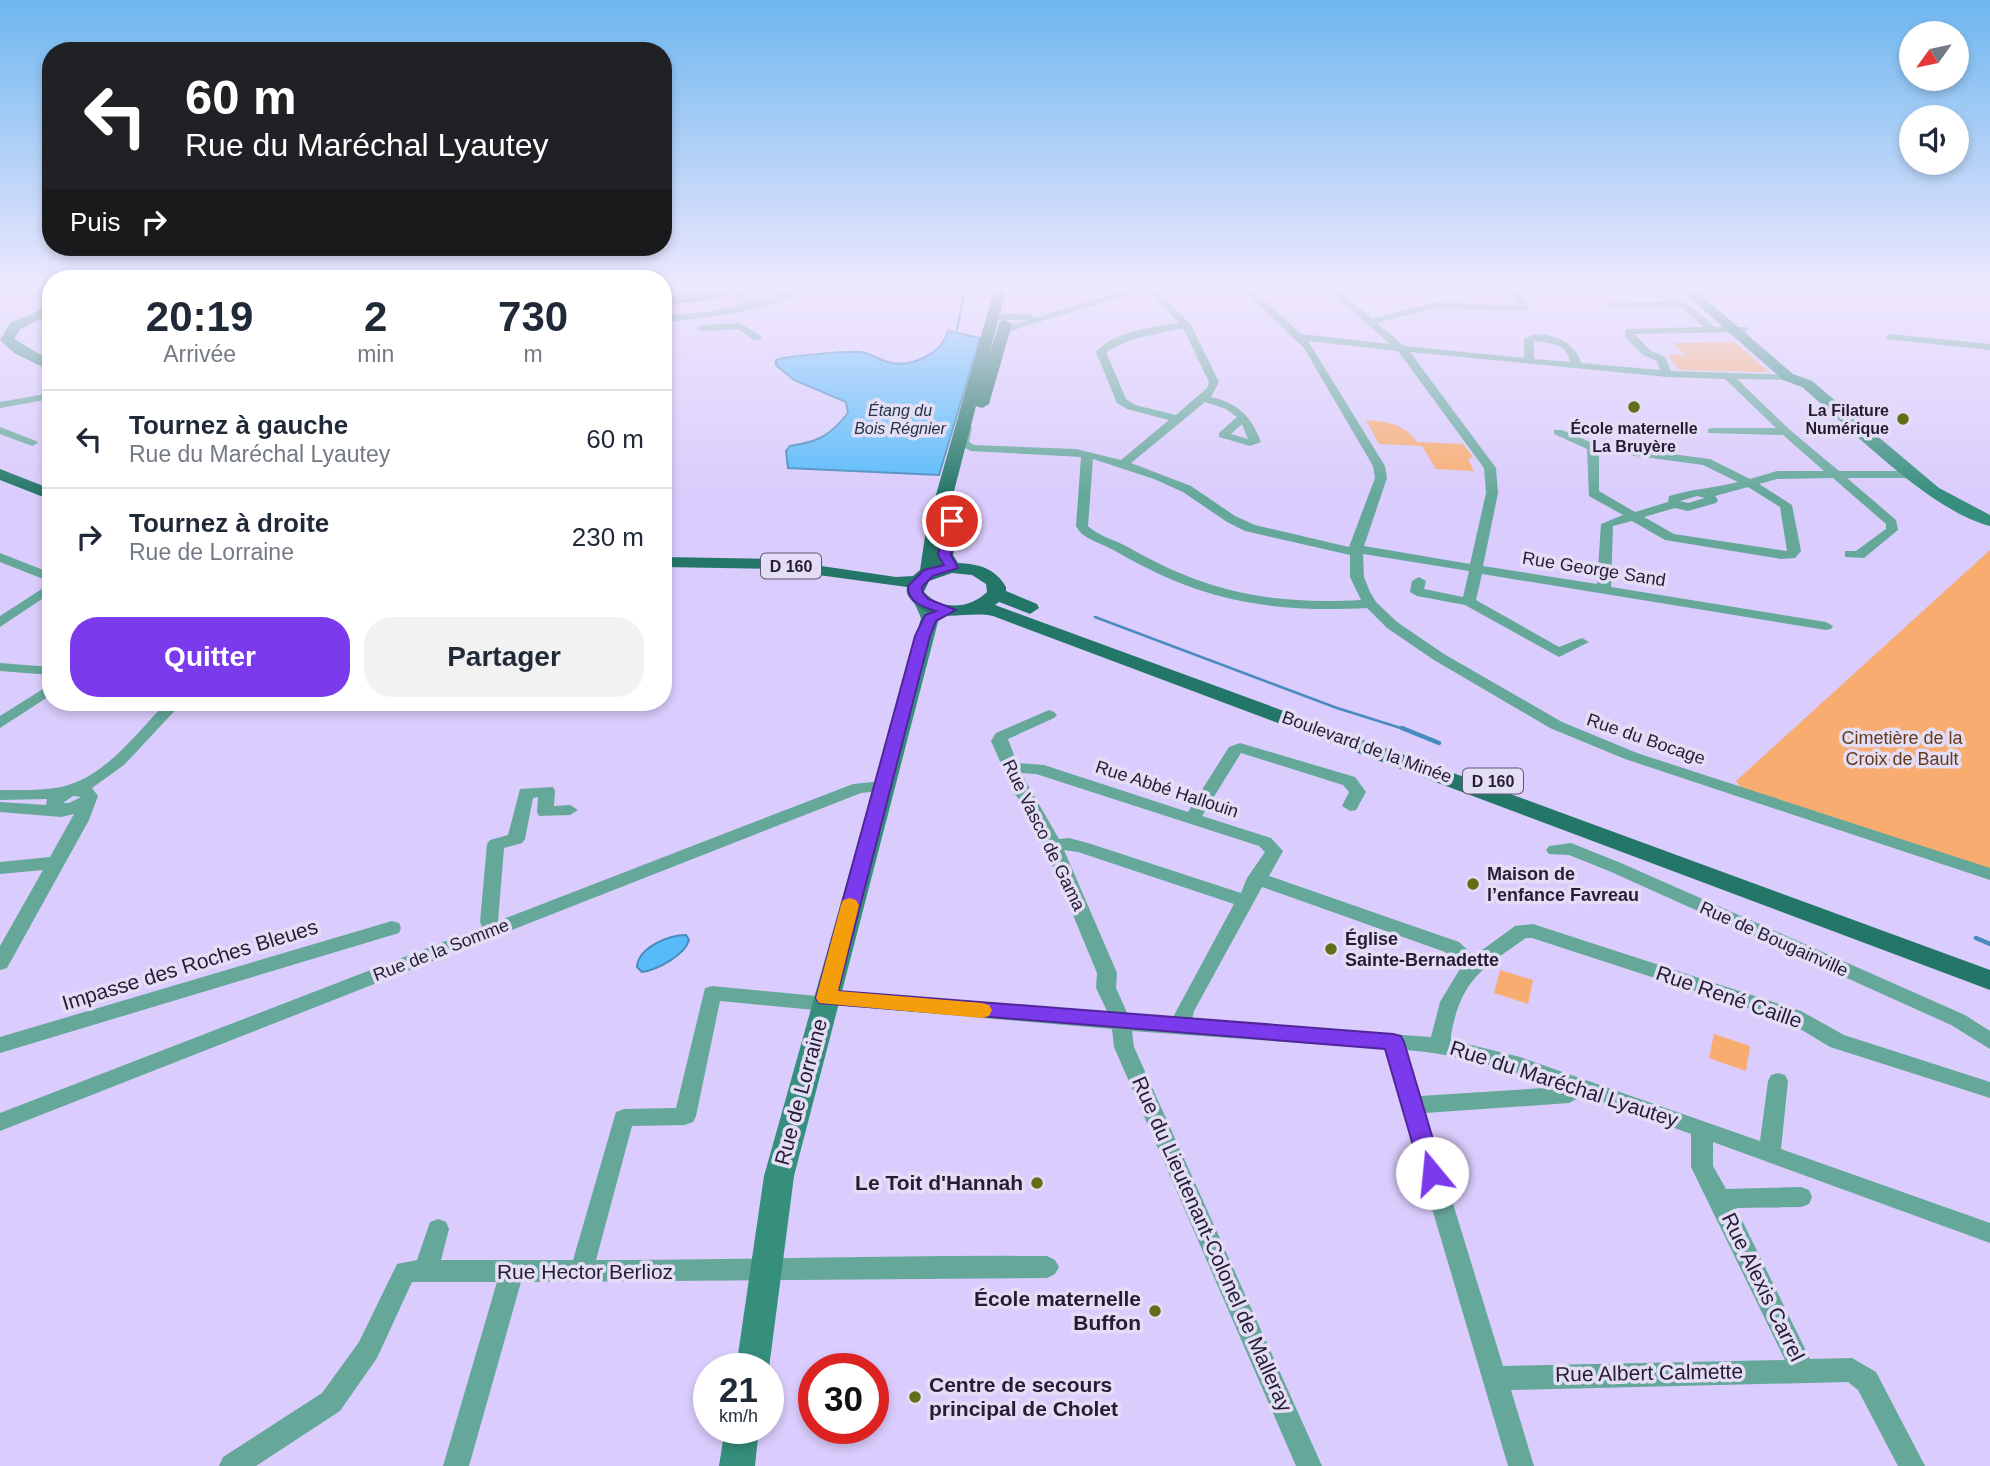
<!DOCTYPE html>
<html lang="fr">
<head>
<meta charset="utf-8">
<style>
	body { margin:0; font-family:Helvetica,sans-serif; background:#f2f2f3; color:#1f2937; height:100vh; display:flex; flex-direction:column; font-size:26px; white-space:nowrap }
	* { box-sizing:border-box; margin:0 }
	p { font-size:23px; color:#747a83 }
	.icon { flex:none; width:38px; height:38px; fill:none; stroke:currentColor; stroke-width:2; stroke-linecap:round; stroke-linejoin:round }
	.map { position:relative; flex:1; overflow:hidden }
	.side { position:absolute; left:42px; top:270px; width:630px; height:441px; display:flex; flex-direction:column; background:#fff; border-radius:28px; box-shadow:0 4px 10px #0003 }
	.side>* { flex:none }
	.top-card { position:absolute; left:42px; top:42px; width:630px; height:214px; border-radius:28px; box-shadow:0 4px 10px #0003; background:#202124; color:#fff; overflow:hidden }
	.needle { width:46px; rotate:237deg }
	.fabs { position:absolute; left:1899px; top:21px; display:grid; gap:14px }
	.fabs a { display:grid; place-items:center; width:70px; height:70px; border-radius:50%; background:#fff; box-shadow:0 4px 10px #0003; font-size:35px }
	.speed { position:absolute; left:693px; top:1353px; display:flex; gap:14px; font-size:35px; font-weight:700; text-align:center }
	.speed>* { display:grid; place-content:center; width:91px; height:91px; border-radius:50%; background:#fff; box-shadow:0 4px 10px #0003; line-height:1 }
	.speed small { font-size:18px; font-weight:400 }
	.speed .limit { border:10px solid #d22; background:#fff; color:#111 }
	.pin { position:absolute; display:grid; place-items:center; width:60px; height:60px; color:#fff; margin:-30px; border:4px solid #fff; border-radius:50%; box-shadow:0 2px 7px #0007 }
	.me { position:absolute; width:77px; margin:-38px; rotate:343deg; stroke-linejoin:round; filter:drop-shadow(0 0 5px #0008) }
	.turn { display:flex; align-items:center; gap:24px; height:147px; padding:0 28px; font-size:32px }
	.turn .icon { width:91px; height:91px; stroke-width:2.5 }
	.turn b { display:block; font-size:49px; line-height:60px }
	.then { display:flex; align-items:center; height:66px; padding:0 28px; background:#0003; gap:14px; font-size:26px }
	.eta { display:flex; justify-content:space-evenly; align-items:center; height:119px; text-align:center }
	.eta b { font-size:42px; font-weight:700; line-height:49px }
	.primary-button { display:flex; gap:14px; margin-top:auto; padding:14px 28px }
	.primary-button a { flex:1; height:80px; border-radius:28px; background:#7c3aed; color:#fff; font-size:28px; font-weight:700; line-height:80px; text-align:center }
	.primary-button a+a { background:#f2f2f3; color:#1f2937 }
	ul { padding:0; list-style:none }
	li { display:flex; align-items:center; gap:21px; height:98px; padding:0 28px; border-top:2px solid #e0e1e3 }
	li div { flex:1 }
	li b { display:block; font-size:26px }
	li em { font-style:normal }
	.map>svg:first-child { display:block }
	.green { fill:#f8ac70 }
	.water { fill:#57bbf9; stroke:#488cbe; stroke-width:2 }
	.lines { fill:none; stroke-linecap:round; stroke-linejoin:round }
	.stream-far1 { stroke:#488cbe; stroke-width:2.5 }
	.stream { stroke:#488cbe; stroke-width:4.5 }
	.street { fill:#65a89a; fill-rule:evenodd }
	.secondary { fill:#368e7d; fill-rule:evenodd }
	.primary { fill:#247768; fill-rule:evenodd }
	.route { fill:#7c3aed; stroke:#51269a; stroke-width:2 }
	.slow { fill:#f59e0b }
	.poi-dot { fill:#606e18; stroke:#e4ddf6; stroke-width:2.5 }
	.labels { text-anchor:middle; stroke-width:7; stroke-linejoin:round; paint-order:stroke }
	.far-water-label { font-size:16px; font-style:italic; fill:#1e3442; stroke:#e4ddf6 }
	.far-poi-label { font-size:16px; font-weight:bold; fill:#241d33; stroke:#e4ddf6; text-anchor:end }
	.shield { fill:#e4ddf6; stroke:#5e576e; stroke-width:2 }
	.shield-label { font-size:16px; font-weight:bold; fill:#241d33 }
	.street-label { font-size:18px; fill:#241d33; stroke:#e4ddf6 }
	.park-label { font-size:18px; fill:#653c18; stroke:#e4ddf6 }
	.poi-label { font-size:18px; font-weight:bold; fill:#241d33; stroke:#e4ddf6; text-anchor:start }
	.near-street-label { font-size:21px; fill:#241d33; stroke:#e4ddf6 }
	.near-poi-label { font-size:21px; font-weight:bold; fill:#241d33; stroke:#e4ddf6; text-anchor:end }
</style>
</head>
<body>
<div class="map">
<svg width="1990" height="1466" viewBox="0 0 1990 1466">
	<rect width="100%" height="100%" fill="#daccfc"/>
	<path class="green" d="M 1734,342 L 1769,372 L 1679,370 L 1668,355 L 1685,355 L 1673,343 Z
		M 1366,420 C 1388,422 1403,423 1417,442 L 1463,444 L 1473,457 L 1468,459 L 1474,471 L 1436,469 L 1422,446 L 1379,444 Z
		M 1990,550 L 1990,869 L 1742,788 L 1736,781 Z
		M 1500,970 L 1533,980 L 1528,1004 L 1494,993 Z
		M 1714,1034 L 1750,1046 L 1746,1071 L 1709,1058 Z"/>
	<path class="water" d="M 948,331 L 980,338 L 939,475 L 788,468 L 786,451 L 790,446 C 817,442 829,437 848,413 L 846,402 L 794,380 L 776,365 L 776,360 C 783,356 850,351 861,352 C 873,354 880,361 892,363 C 913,367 942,353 948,331 Z
		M 686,935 L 689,940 C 685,955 657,970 642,972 L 637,967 C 638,948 668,935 686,935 Z"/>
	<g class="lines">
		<path class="stream-far1" d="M 957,329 L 965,290
			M 1095,617 L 1337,708 L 1407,730"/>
		<path class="stream" d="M 1402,728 L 1439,743
			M 1976,938 L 1990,944"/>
		<path class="street" d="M 29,290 L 41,290 L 51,294 L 51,301 Z
			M 729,290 L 736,290 L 755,302 L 790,290 L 802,291 C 773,311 699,319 663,322 L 663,316 L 708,312 L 745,304 L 729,294 Z
			M 1128,290 L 1143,290 L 1004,333 L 999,330 L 1000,328 L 1028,320 L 992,320 L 987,317 L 992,314 L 1030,314 L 1034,318 Z
			M 1147,290 L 1157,290 L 1191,325 L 1219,382 L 1211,397 C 1238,403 1251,416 1261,442 L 1250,446 L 1219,437 L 1219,433 L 1237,417 L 1226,409 L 1205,402 L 1131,463 L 1191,486 L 1235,516 L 1255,525 L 1349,547 L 1375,478 L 1373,466 L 1304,348 L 1243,290 L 1253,290 L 1301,334 L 1390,344 L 1328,290 L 1338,290 L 1372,319 L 1436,302 L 1518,306 L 1509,290 L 1519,290 L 1529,309 L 1527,311 L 1436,308 L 1377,323 L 1404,346 L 1524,358 L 1524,339 C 1543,327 1576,341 1581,363 L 1660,370 L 1657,361 L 1643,355 L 1625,337 L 1626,329 L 1704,327 L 1682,307 L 1611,308 L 1606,305 L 1608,303 L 1684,301 L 1715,327 L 1747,327 L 1749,329 L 1744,332 L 1634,334 L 1651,351 L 1665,357 L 1671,371 L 1792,375 L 1792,379 L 1788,380 L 1737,379 L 1790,430 L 1839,471 L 1918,471 L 1920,474 L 1914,478 L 1847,478 L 1896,520 L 1898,530 L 1864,558 L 1845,557 L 1845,551 L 1856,551 L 1886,529 L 1886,524 L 1833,478 L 1777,479 L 1759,484 L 1792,505 L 1801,551 L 1795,558 L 1781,559 L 1665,540 L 1632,521 L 1613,526 L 1611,587 L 1826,622 L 1833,626 L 1831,629 L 1826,630 L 1482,574 L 1476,600 L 1559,647 L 1582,638 L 1589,642 L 1559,657 L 1465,605 L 1417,596 L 1410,592 L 1412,581 L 1419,577 L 1426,581 L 1424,589 L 1463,597 L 1469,571 L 1363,554 L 1364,577 L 1370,592 L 1376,602 L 1397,622 L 1444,654 L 1562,722 L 1637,753 L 1990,868 L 1990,880 L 1625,759 L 1550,728 L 1434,660 L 1387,628 L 1367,608 C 1271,613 1201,601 1117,552 C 1106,545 1089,541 1080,532 L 1076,526 L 1081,457 L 971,451 L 959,445 L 960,427 L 966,424 L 972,427 L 969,442 L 974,445 L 1076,449 L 1121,460 L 1169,420 L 1127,409 L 1117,403 L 1096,352 C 1114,331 1153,327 1179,323 ZM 1183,328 L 1209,382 L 1207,388 L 1176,415 L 1135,405 L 1126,399 L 1106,352 L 1130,340 ZM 1308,341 L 1398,351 L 1484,468 L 1486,493 L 1470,564 L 1364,546 L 1387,478 L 1385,466 ZM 1534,341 C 1550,343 1567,343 1570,362 L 1534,359 ZM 1410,352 L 1667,377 L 1725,379 L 1776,428 L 1712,428 L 1708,429 L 1708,433 L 1783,435 L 1824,471 L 1777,471 L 1750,479 L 1710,459 L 1595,444 L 1562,430 L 1554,430 L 1554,434 L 1587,449 L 1589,496 L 1623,515 L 1601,524 L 1597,584 L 1483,566 L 1498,493 L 1496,468 ZM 1242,424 L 1248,439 L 1231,434 ZM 1599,451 L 1703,465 L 1738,482 C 1714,488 1692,489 1669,496 L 1668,502 L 1635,512 L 1599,491 ZM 1093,459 L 1154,479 L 1183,492 L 1227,522 L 1245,531 L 1350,555 L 1350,577 L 1361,600 C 1269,605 1206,592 1126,546 C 1114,540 1097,535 1088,526 ZM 1748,487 L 1780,507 L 1787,551 L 1674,534 L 1644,517 L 1675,508 L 1688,511 L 1716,503 L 1718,500 L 1715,496 ZM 1697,496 L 1705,498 L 1688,503 L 1680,501 Z
			M 740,323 L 761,336 L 761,340 L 753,340 L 738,329 L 701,331 L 696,328 L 701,325 Z
			M 1890,334 L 1990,344 L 1990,350 L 1886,339 L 1885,337 Z
			M 51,393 L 51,399 L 0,408 L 0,402 Z
			M 0,427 L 36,441 L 38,443 L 32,446 L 0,434 Z
			M 0,553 L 51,573 L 51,582 L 0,562 Z
			M 51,583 L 51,593 L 0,627 L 0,616 Z
			M 0,663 L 51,667 L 51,675 L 0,671 Z
			M 51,684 L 51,695 L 0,728 L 0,716 Z
			M 167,702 L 183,702 L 124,765 L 92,788 L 98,796 L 89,820 L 7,968 L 0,970 L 0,946 L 43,870 L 0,874 L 0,862 L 50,857 L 74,814 L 61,817 L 0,812 L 0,802 L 46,805 L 47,799 L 0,800 L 0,790 C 20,790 41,791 61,787 C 106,777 136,733 167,702 ZM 73,796 L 81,797 L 69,803 L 63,803 Z
			M 1049,710 L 1054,712 L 1057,715 L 1054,718 L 1008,739 L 1017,763 L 1044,765 L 1188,812 L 1229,747 L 1240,743 L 1355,777 L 1366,792 L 1356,810 L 1350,811 L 1342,806 L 1349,792 L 1343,785 L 1241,753 L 1202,816 L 1271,838 L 1283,851 L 1269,876 L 1459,942 L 1474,956 L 1515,926 L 1533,924 L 1801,1011 L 1844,1035 L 1990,1082 L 1990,1098 L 1830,1047 L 1787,1021 L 1532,938 L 1526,938 C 1483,968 1461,979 1451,1035 L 1451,1040 L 1520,1057 L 1760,1141 L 1768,1081 L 1771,1075 L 1778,1073 L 1785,1075 L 1788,1081 L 1781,1149 L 1990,1223 L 1990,1243 L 1713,1142 L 1713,1166 L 1726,1189 L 1801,1187 L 1809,1190 L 1812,1197 L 1809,1204 L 1801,1207 L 1736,1208 L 1810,1359 L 1852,1358 L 1876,1372 L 1925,1466 L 1898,1466 L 1858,1390 L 1848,1382 L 1511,1390 L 1534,1466 L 1508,1466 L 1385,1049 L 1132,1031 L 1134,1047 L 1322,1466 L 1296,1466 L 1114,1047 L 1112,1029 L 834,1005 L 832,1009 L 825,1011 L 720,1001 L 696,1116 L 693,1122 L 685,1125 L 632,1126 L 596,1260 C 746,1260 897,1255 1047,1256 L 1055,1260 L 1059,1267 L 1055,1274 L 1047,1278 L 521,1282 L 469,1466 L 443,1466 L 497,1282 L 412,1282 L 377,1358 L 340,1411 L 256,1466 L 219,1466 L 223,1457 L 322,1393 L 359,1342 L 397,1264 L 417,1260 L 430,1222 L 438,1219 L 446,1222 L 449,1229 L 441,1260 L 573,1260 L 616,1112 L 624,1109 L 676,1108 L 705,988 L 712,986 L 817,996 L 819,992 L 826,990 L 1108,1013 L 1096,988 L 1097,973 L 1044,845 L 1027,811 L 1013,791 L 991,741 L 996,733 ZM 1021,773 L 1036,774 L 1259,846 L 1265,852 L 1247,878 L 1241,893 L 1088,843 L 1069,838 L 1059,839 ZM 1064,850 L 1078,852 L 1234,904 L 1172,1019 L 1128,1015 L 1116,988 L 1117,973 ZM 1262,887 L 1445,952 L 1461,967 L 1440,1002 L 1431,1037 L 1192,1020 L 1194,1011 ZM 1406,1050 C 1459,1054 1510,1070 1560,1087 L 1420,1096 ZM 1584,1095 L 1691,1134 L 1691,1167 L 1785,1360 L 1503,1366 L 1425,1113 L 1569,1103 Z
			M 883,781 L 891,786 L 889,790 L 861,793 L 0,1131 L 0,1113 L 482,927 L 480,922 L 487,844 L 490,840 L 508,835 L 520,789 L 553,787 L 555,791 L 554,806 L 570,805 L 578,810 L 570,815 L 539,816 L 537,812 L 538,797 L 533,798 L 525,839 L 522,843 L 504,848 L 498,921 L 853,784 Z
			M 1571,843 L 1621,863 L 1965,1015 L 1990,1031 L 1990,1049 L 1951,1025 L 1609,871 L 1569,855 L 1549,854 L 1546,850 L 1549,846 Z
			M 392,921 L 399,923 L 401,928 L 399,933 L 0,1053 L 0,1037 Z"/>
		<path class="secondary" d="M 720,290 L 742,290 L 712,300 L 663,305 L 663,297 Z
			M 1681,290 L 1695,290 L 1793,374 L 1812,381 L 1939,488 L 1990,515 L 1990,526 C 1930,511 1850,428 1802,387 L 1783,380 Z
			M 51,305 L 51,314 L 20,329 L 14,339 L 51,361 L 51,371 L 14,353 L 0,340 L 10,323 Z
			M 923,596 L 930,598 L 939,618 L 794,1176 L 769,1368 L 736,1368 L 764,1176 L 921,618 L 914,602 Z
			M 725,1428 L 759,1428 L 755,1466 L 719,1466 Z"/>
		<path class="primary" d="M 994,290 L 1006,290 L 989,355 L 1000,321 L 1005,320 L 1012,324 L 989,404 L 982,408 L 976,406 L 945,526 L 956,526 L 959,530 L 953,555 L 958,563 C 979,564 995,568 1006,587 L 1006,591 L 1037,604 L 1039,608 L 1030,614 L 999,602 L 995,605 L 1990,970 L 1990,990 L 993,616 C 966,610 935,626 913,602 C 908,596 906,594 907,587 L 774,569 L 663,567 L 663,557 L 774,559 L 896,577 L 913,576 L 920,570 L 926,530 ZM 952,573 L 972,575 L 986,584 L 987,592 C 970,609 941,611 924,592 L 929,581 Z
			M 0,469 L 51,489 L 51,500 L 0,480 Z"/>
	</g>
	<linearGradient id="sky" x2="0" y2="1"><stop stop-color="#6eb7ef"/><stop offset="0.58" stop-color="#eee8fe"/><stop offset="1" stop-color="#eee8fe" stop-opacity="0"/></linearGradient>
	<rect width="1990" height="496" fill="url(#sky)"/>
	<path class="route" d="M 952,517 L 958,521 L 951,555 L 958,568 L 933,576 L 922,587 L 922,592 L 928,599 L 956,610 L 936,621 L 930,636 L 838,991 L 1393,1034 L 1401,1036 L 1404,1042 L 1443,1173 L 1440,1179 L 1432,1182 L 1424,1179 L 1421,1173 L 1385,1049 L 819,1003 L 816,998 L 915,636 L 925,615 L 936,611 C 923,607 908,603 908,586 L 924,570 L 944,565 L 938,555 L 945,521 Z"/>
	<path class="slow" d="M 850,898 L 856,900 L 859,905 L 838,991 L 982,1003 L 989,1005 L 992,1010 L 989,1016 L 982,1018 L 819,1003 L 816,998 L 841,905 L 843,900 Z"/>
	<g class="poi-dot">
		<circle cx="1634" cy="407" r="7"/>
		<circle cx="1903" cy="419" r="7"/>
		<circle cx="1473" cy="884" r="7"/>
		<circle cx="1331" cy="949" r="7"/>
		<circle cx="1037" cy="1183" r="7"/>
		<circle cx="1155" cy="1311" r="7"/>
		<circle cx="915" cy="1397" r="7"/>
	</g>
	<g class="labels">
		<g class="far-water-label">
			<text x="900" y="416">Étang du<tspan x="900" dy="18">Bois Régnier</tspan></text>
		</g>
		<g class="far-poi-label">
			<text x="1889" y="416">La Filature<tspan x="1889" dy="18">Numérique</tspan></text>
			<text x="1634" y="434" text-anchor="middle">École maternelle<tspan x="1634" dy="18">La Bruyère</tspan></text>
		</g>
		<g class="shield">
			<rect x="761" y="553.5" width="60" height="25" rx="5"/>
			<rect x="1463" y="768.5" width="60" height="25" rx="5"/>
		</g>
		<g class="shield-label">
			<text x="791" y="572">D 160</text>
			<text x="1493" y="787">D 160</text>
		</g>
		<g class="street-label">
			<text transform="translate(1594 569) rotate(9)" y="6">Rue George Sand</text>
			<text transform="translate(1646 739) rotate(19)" y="6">Rue du Bocage</text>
			<text transform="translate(1367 747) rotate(20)" y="6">Boulevard de la Minée</text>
			<text transform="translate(1167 789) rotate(18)" y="6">Rue Abbé Hallouin</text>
			<text transform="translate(1044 835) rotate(64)" y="6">Rue Vasco de Gama</text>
			<text transform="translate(1774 939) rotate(24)" y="6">Rue de Bougainville</text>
			<text transform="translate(441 950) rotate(-21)" y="6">Rue de la Somme</text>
		</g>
		<g class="park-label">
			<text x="1902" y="744">Cimetière de la<tspan x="1902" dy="21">Croix de Bault</tspan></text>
		</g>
		<g class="poi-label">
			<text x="1487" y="880">Maison de<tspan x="1487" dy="21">l’enfance Favreau</tspan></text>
			<text x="1345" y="945">Église<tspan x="1345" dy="21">Sainte-Bernadette</tspan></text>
		</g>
		<g class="near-street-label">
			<text transform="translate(190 965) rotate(-17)" y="7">Impasse des Roches Bleues</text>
			<text transform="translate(1729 997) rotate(19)" y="7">Rue René Caille</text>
			<text transform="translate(1564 1084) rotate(18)" y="7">Rue du Maréchal Lyautey</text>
			<text transform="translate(801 1092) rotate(-75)" y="7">Rue de Lorraine</text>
			<text transform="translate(1212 1244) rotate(66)" y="7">Rue du Lieutenant-Colonel de Malleray</text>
			<text x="585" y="1279">Rue Hector Berlioz</text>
			<text transform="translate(1763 1287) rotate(64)" y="7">Rue Alexis Carrel</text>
			<text transform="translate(1649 1373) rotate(-1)" y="7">Rue Albert Calmette</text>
		</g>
		<g class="near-poi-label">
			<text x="1023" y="1190">Le Toit d'Hannah</text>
			<text x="1141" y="1306">École maternelle<tspan x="1141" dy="24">Buffon</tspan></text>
			<text x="929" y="1392" text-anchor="start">Centre de secours<tspan x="929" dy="24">principal de Cholet</tspan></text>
		</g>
	</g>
</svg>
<div class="fabs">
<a><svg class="needle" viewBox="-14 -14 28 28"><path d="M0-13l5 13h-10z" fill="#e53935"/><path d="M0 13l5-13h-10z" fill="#747a83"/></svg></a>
<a><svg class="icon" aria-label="sound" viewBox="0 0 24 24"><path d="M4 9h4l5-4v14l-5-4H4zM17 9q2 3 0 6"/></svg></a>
</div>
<div class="speed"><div>21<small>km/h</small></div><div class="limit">30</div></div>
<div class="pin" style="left:952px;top:521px;background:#d93025"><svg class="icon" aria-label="arrive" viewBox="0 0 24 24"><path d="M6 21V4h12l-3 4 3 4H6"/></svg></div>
<svg class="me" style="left:1432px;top:1173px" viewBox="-20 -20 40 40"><circle r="19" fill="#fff"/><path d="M0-13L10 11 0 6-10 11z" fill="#7c3aed"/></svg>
<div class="top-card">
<div class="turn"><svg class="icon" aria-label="left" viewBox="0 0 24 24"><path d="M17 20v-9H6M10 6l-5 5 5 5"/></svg><div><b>60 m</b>Rue du Maréchal Lyautey</div></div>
<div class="then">Puis<svg class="icon" aria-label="right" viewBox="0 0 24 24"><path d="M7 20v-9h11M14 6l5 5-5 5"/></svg></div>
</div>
<section class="side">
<div class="eta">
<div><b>20:19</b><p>Arrivée</p></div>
<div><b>2</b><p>min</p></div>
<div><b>730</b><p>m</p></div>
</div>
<ul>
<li><svg class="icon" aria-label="left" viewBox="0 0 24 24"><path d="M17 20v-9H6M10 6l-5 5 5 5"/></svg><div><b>Tournez à gauche</b><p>Rue du Maréchal Lyautey</p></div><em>60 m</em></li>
<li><svg class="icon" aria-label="right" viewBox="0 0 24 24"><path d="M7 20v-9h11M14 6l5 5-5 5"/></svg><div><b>Tournez à droite</b><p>Rue de Lorraine</p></div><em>230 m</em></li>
</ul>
<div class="primary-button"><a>Quitter</a><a>Partager</a></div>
</section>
</div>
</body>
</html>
